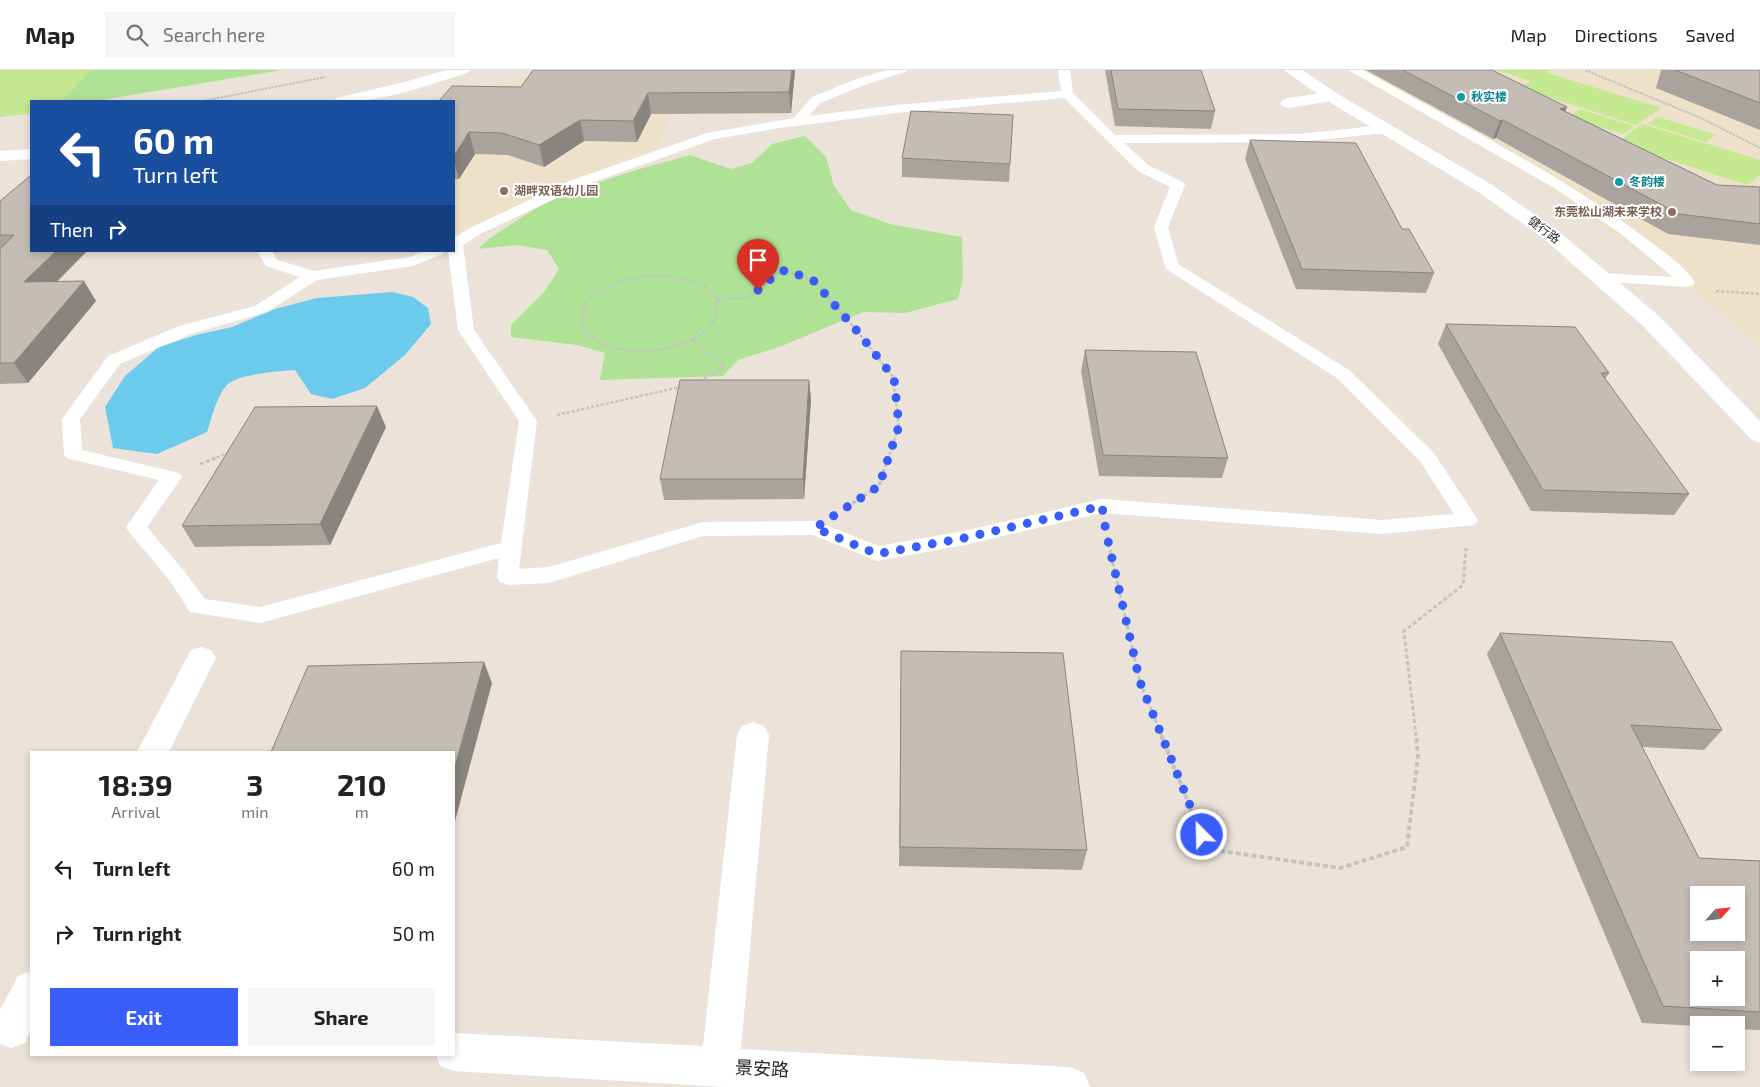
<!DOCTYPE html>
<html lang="en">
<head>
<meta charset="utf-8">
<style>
	body { margin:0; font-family:"Exo 2","Noto Sans SC",sans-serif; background:#f6f6f6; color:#222; height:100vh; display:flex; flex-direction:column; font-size:19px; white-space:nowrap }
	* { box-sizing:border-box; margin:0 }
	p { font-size:16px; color:#767676 }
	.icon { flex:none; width:28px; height:28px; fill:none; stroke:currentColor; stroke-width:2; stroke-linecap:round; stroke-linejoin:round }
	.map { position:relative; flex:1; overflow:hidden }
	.panel { position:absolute; left:30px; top:681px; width:425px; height:305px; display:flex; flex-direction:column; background:#fff; border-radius:0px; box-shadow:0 2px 8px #0003 }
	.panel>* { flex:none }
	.top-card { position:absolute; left:30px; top:30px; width:425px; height:152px; border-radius:0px; box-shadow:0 2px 8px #0003; background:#1a4fa0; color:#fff; overflow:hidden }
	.needle { width:32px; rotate:63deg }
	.buttons { position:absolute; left:1690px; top:816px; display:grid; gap:10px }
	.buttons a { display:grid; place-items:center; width:55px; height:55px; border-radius:0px; background:#fff; box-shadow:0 2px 8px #0003; font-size:25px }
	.pin { position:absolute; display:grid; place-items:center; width:42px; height:42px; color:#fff; margin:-51px -21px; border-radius:50% 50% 50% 0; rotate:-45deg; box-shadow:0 0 5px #0007 }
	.pin .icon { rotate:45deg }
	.me { position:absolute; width:55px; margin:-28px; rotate:337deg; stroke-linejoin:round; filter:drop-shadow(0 0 4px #0008) }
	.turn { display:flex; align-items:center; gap:18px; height:105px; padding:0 20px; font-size:22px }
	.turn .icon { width:65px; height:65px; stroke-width:2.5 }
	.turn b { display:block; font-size:35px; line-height:42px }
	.then { display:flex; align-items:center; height:48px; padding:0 20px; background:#0003; gap:10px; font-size:19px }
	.eta { display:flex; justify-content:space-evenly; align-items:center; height:85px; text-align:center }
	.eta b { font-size:30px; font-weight:700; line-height:35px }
	.primary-button { display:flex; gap:10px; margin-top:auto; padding:10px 20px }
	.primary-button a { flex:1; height:58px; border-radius:0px; background:#395df9; color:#fff; font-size:20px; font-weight:700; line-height:58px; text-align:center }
	.primary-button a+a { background:#f6f6f6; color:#222 }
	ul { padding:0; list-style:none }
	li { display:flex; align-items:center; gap:15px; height:65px; padding:0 20px }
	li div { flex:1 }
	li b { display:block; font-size:19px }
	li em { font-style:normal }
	header { display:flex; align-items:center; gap:30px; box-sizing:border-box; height:70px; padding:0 25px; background:#fff; border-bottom:1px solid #e0e0e0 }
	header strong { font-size:24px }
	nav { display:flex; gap:28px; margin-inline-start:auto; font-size:18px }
	.search { width:350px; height:45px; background:#f6f6f6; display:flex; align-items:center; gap:12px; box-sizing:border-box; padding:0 18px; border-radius:0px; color:#767676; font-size:19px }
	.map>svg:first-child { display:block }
	.education { fill:#ede1c9 }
	.green { fill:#b0e296 }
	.pitch { fill:#c4e991 }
	.water { fill:#6ccbed }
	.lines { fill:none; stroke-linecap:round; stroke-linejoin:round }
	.path-far3 { stroke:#c3c3c3; stroke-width:2; stroke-dasharray:2.5 1; stroke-linecap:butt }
	.path-far2 { stroke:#c3c3c3; stroke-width:2.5; stroke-dasharray:3 2; stroke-linecap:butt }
	.path-far1 { stroke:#c3c3c3; stroke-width:3; stroke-dasharray:4 2.5; stroke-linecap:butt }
	.path { stroke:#c3c3c3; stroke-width:4; stroke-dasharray:5 3; stroke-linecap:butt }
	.service { fill:#fff; fill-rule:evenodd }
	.minor { fill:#fff; fill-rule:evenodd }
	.tertiary { fill:#fff; fill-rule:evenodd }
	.wall { fill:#a8a39d }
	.shaded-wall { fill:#88847f }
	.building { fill:#c3bdb6; stroke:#88847f; fill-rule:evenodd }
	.route { stroke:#395df9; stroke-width:9; stroke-dasharray:0 16.2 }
	.culture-dot { fill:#0f9aa8; stroke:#fff; stroke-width:2 }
	.education-dot { fill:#8d6e63; stroke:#fff; stroke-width:2 }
	.labels { text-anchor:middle; stroke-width:4; stroke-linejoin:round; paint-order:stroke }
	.far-culture-label { font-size:12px; font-weight:bold; fill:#0d838f; stroke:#fff; text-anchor:start }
	.far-education-label { font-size:12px; font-weight:bold; fill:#785e54; stroke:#fff; text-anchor:start }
	.far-street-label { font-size:12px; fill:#282828; stroke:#fff }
	.near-street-label { font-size:18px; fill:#282828; stroke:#fff }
</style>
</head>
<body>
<header>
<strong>Map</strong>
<div class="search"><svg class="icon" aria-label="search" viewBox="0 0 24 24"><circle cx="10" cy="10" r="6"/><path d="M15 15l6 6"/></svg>Search here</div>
<nav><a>Map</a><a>Directions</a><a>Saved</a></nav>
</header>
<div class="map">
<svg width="1760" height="1017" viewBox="0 0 1760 1017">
	<rect width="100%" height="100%" fill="#ebe3da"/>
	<path class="education" d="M 690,0 L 657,79 L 454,163 L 454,31 L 428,31 L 538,4 Z
		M 1345,0 L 1760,0 L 1760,275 L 1640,182 L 1527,103 Z"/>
	<path class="green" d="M 0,0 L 282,0 L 96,31 L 31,31 L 31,42 L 0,47 Z
		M 805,66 L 826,87 L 834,116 L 851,140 L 890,154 L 962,167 L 963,208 L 958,229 L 905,243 L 863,242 L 782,276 L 738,290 L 723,306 L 600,310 L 605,283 L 577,275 L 511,267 L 511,255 L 544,222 L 559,199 L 547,180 L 516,175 L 478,179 L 490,168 L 533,140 L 568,122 L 643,98 L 690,85 L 731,99 L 752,93 L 772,74 Z"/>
	<path class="pitch" d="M 0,0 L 91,0 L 62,31 L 31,31 L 31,44 L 0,46 Z
		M 1495,0 L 1551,0 L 1548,3 L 1661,38 L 1636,55 L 1520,18 L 1531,11 Z
		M 1580,39 L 1634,56 L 1623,64 L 1568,47 Z
		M 1658,47 L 1716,65 L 1706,72 L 1648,54 Z
		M 1642,54 L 1760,90 L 1760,105 L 1748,115 L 1617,73 Z"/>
	<path class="water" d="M 392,222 L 413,227 L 428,238 L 431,254 L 405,285 L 365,318 L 332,329 L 311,324 L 295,300 C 280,301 238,304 227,315 C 216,327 212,347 207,362 L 157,384 L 113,378 L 105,337 L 125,306 L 159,277 L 196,265 L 232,257 L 275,239 L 317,228 Z"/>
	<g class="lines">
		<path class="path-far3" d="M 1585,0 L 1701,48 L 1760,78
			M 203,31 L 325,7"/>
		<path class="path-far2" d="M 655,205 C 676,207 721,210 717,241 C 716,250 710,257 703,263 C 678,284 609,290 586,262 C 581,256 580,251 582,244 C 589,214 630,208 655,205 Z
			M 1716,221 L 1760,224
			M 717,229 L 749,228 L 766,212 L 785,200 L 813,210 L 858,262 L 893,307 L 899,356 L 888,389
			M 691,269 L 725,296 L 698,312
			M 557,345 L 680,317
			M 212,389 L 229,383"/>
		<path class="path-far1" d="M 200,394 L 216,388
			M 847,437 L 879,416 L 888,388
			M 1107,467 L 1140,612 L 1162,666
			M 1416,666 L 1404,561 L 1463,515 L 1466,478"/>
		<path class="path" d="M 1161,665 L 1207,779 L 1340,798 L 1407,777 L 1418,686 L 1416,665"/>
		<path class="service" d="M 888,0 L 907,0 L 905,2 L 864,15 L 820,33 L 809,46 L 896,35 L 1061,21 L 1058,0 L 1070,0 L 1073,23 L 1115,65 L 1299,64 L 1385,55 L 1390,56 L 1391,59 L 1390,62 L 1385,63 L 1299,72 L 1124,73 L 1148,95 L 1183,112 L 1185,115 L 1168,157 L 1178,194 L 1349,300 L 1434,383 L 1478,450 L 1475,455 L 1382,464 L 1102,443 L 964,475 L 877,491 L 813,465 L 703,466 L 549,513 L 508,515 L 500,512 L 497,507 L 499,488 L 260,553 L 190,542 L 170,511 L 129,462 L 126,457 L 159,410 L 66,388 L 64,384 L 62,349 L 108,286 L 179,256 L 255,236 L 300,207 L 266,196 L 257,181 L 272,181 L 277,190 L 314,201 L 410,187 L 423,181 L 444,181 L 442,184 L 413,196 L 317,210 L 267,242 L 191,264 L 120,294 L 80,349 L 82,380 L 179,403 L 182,407 L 147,457 L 184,501 L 205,529 L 260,537 L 501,473 L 519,351 L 458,260 L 448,181 L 454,181 L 454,168 L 470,158 L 572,110 L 707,63 L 794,48 L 812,27 L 856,9 ZM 1064,28 L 1138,101 L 1170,117 L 1154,157 L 1166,199 L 1337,308 L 1420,391 L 1454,444 L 1382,450 L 1102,429 L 964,461 L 879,476 L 815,451 L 703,452 L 549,497 L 519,499 L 537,351 L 474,260 L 463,175 L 480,164 L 582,116 L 715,69 L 780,58 L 896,43 Z
			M 1348,0 L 1363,0 C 1455,52 1552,99 1637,162 C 1657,177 1681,192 1695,212 L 1693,215 L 1687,217 L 1596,211 L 1594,208 L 1596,205 L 1602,203 L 1673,207 L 1621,164 L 1556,119 Z"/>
		<path class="minor" d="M 1332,22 L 1338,24 L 1340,27 L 1338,30 L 1288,38 L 1282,36 L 1280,33 L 1282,30 L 1288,28 Z
			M 201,577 L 211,580 L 216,588 L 169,682 L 137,682 L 191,580 Z
			M 753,652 L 764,656 L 769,665 L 741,979 L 1070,997 L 1084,1003 L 1090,1017 L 724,1017 L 454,1001 L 440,996 L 436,985 L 454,985 L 454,963 L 703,976 L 737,665 L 742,656 Z
			M 31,901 L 31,959 L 25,973 L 11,978 L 0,974 L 0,940 L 18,906 Z"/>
		<path class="tertiary" d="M 446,0 L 470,0 L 467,3 C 425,16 379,34 334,31 L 336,28 L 405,12 Z
			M 1284,0 L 1302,0 L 1338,24 L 1492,115 L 1558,161 L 1659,246 L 1760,351 L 1760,373 L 1752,370 L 1643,256 L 1544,169 L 1480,123 L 1326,30 Z
			M 31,79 L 31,89 L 0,91 L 0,81 Z"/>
	</g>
	<path class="wall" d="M 533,0 L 795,0 L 791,43 L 651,44 L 637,72 L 584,71 L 544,97 L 508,85 L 475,84 L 459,109 L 454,109 L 454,31 L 521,17 Z
		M 1105,0 L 1201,0 L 1215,41 L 1211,59 L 1115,56 Z
		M 1366,0 L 1492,0 L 1565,41 L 1717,115 L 1760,117 L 1760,175 L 1668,164 L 1496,68 L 1493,69 Z
		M 1661,0 L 1760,0 L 1760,60 L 1656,18 Z
		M 1250,70 L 1402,159 L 1434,203 L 1426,223 L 1296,219 L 1245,89 Z
		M 902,88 L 1010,94 L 1009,112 L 902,107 Z
		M 0,131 L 31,181 L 87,181 L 57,212 L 96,231 L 28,313 L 0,314 Z
		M 1446,254 L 1609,303 L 1605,309 L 1689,424 L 1674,445 L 1531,441 L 1438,274 Z
		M 1085,280 L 1228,388 L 1222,408 L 1099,406 L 1081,301 Z
		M 809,310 L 811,330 L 804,429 L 664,430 L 660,409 Z
		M 386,357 L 330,475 L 195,477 L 182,456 Z
		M 1500,563 L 1722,660 L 1704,680 L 1642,677 L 1699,788 L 1760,791 L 1760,960 L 1736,959 L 1736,955 L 1699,955 L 1699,956 L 1642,953 L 1487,584 Z
		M 901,601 L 1087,780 L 1082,800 L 899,796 Z"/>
	<path class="shaded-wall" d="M 792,0 L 795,0 L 791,43 L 789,22 Z
		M 648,23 L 651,44 L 637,72 L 633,51 Z
		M 1567,37 L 1559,55 L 1560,39 Z
		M 580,50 L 584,71 L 544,97 L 539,75 Z
		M 1503,50 L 1496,68 L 1493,69 L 1500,51 Z
		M 469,62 L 475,84 L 459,109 L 454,90 L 454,86 Z
		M 56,181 L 87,181 L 36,232 L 24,212 Z
		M 84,211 L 96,231 L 28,313 L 14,293 Z
		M 809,310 L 811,330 L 804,429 L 803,409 Z
		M 377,336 L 386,357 L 330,475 L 320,454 Z
		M 484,592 L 492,613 L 454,755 L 454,700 Z"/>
	<path class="building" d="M 533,0 L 792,0 L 789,22 L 648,23 L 633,51 L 580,50 L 539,75 L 502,63 L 469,62 L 454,86 L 454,31 L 439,31 L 452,16 L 521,17 Z
		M 1111,0 L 1201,0 L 1215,41 L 1118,39 Z
		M 1403,0 L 1492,0 L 1567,37 L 1560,39 L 1717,115 L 1760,117 L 1760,154 L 1679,144 L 1503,50 L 1500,51 Z
		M 1675,0 L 1760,0 L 1760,33 Z
		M 911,41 L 1013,45 L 1010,94 L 902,88 Z
		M 1250,70 L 1356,73 L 1402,159 L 1409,159 L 1434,203 L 1302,199 Z
		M 30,106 L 31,106 L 31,181 L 56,181 L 24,212 L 84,211 L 14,293 L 0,293 L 0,179 L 14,165 L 0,165 L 0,131 Z
		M 1446,254 L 1575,257 L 1609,303 L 1601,303 L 1689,424 L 1543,420 Z
		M 1085,280 L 1196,282 L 1228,388 L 1103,385 Z
		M 680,310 L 809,310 L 803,409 L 660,409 Z
		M 377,336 L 320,454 L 182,456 L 255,337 Z
		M 1500,563 L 1672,572 L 1722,660 L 1631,655 L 1699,788 L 1760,791 L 1760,942 L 1663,936 ZM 1699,825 L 1736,825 L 1736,862 L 1699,862 ZM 1699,890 L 1736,890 L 1736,928 L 1699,928 Z
		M 901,581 L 1063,583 L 1087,780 L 900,777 Z
		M 484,592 L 454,700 L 454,682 L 271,682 L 308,596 Z"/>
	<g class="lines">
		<path class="route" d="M 758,220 L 766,212 L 785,200 L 813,210 L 858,262 L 894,308 L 899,356 L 879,416 L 815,458 L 877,484 L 964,468 L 1102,436 L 1106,462 L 1140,612 L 1202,765"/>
	</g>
	<g class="culture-dot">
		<circle cx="1461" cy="27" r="5"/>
		<circle cx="1619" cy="112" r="5"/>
	</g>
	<g class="education-dot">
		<circle cx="504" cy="121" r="5"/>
		<circle cx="1672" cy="142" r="5"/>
	</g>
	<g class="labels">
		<g class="far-culture-label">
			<text x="1471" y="31">秋实楼</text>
			<text x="1629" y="116">冬韵楼</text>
		</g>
		<g class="far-education-label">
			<text x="514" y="125">湖畔双语幼儿园</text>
			<text x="1662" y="146" text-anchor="end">东莞松山湖未来学校</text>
		</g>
		<g class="far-street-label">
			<text transform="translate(1544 160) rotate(37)" y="4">健行路</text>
		</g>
		<g class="near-street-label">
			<text transform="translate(762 999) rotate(3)" y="6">景安路</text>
		</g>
	</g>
</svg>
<div class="buttons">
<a><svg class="needle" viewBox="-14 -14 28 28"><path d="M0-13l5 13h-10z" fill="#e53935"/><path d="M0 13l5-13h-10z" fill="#767676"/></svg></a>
<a>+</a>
<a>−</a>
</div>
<div class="pin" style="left:758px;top:220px;background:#d93025"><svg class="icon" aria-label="arrive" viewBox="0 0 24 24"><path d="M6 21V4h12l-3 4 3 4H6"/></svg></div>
<svg class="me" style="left:1202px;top:765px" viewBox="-20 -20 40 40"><circle r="17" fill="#395df9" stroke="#fff" stroke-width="3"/><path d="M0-11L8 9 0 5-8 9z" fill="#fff"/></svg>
<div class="top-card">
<div class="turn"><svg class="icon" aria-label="left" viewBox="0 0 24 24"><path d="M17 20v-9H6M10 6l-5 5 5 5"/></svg><div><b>60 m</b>Turn left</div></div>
<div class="then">Then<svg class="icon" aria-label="right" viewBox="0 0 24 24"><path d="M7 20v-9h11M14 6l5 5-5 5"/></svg></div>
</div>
<section class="panel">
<div class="eta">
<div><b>18:39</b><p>Arrival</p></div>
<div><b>3</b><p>min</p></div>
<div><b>210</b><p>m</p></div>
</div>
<ul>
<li><svg class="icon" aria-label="left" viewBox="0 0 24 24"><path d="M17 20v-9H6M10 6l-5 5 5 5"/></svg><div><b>Turn left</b></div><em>60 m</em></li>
<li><svg class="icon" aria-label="right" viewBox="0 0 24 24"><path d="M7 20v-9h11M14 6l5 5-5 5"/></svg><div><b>Turn right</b></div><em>50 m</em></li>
</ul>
<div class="primary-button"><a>Exit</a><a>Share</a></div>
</section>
</div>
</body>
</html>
